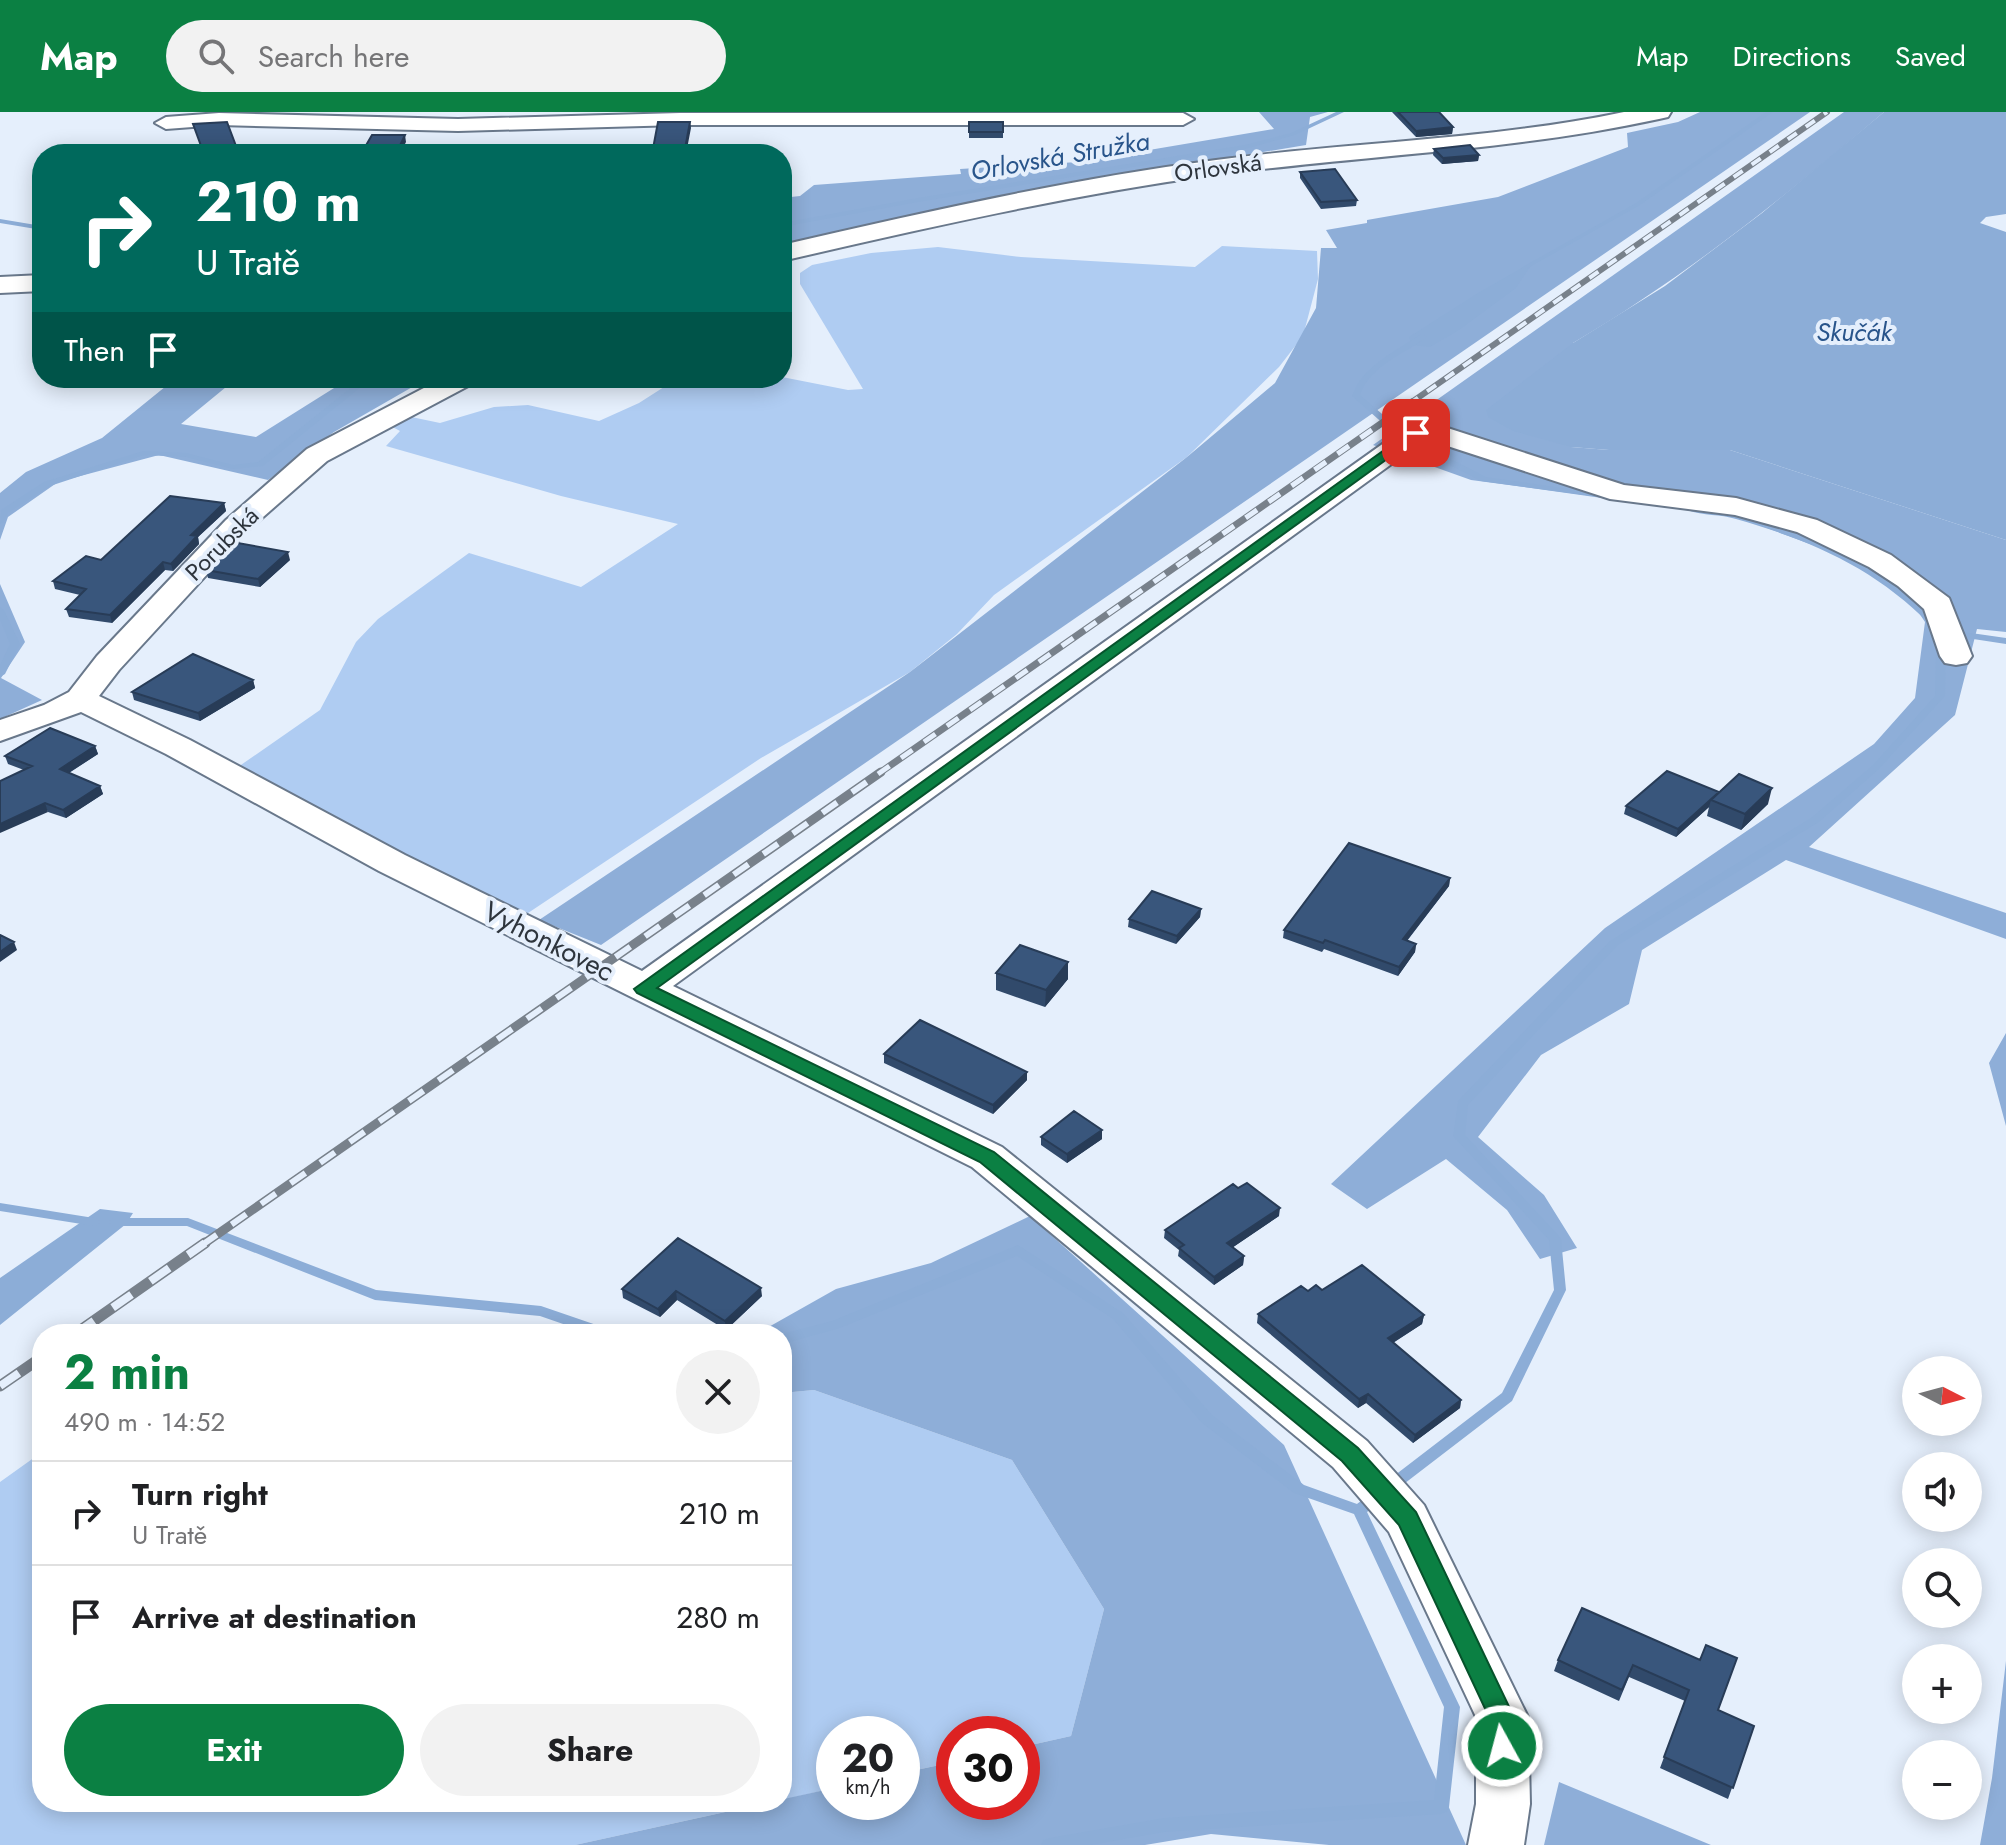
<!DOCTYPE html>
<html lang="en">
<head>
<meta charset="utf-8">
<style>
	body { margin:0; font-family:Jost,sans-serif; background:#f2f2f2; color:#202124; height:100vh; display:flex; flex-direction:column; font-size:30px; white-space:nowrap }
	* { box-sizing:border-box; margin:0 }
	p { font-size:26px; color:#757577 }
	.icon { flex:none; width:44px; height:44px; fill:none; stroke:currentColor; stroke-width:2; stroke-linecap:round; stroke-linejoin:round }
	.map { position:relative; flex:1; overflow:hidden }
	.details { position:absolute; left:32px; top:1212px; width:760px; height:488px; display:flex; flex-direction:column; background:#fff; border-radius:32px; box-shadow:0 4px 20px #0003 }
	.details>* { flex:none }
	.hud { position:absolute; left:32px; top:32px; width:760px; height:244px; border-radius:32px; box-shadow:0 4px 20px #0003; background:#00695c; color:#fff; overflow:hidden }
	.needle { width:52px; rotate:96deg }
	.buttons { position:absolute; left:1902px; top:1244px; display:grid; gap:16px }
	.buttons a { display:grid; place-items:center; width:80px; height:80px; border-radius:50%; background:#fff; box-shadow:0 4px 20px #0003; font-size:40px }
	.speed { position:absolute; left:816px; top:1604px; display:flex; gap:16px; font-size:40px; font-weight:700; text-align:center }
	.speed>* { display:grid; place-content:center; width:104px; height:104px; border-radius:50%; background:#fff; box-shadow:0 4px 20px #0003; line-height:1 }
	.speed small { font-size:20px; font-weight:400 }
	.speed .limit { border:12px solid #d22; background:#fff; color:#111 }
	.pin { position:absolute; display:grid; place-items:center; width:68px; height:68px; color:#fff; margin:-34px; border-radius:16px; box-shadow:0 4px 12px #0006 }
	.me { position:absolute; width:88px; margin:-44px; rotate:353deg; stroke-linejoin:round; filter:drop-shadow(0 0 6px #0008) }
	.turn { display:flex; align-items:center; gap:28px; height:168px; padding:0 32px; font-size:36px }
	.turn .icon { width:104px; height:104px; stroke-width:2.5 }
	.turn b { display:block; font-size:56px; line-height:68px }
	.then { display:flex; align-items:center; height:76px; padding:0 32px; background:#0003; gap:16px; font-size:30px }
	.round { display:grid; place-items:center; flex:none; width:84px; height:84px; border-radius:42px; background:#f2f2f2 }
	.head { display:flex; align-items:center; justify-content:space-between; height:136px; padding:0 32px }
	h1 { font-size:48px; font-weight:700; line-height:60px; color:#0b8043 }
	.primary-button { display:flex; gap:16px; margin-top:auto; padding:16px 32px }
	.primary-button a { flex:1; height:92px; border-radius:48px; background:#0b8043; color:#fff; font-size:32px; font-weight:700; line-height:92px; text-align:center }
	.primary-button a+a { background:#f2f2f2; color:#202124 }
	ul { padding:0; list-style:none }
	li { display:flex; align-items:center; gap:24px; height:104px; padding:0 32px; border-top:2px solid #e0e0e0 }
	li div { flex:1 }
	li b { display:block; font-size:30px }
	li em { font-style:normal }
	header { display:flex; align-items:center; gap:48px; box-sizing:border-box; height:112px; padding:0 40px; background:#0b8043; color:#fff }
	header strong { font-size:38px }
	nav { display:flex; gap:44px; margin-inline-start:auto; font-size:28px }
	.search { width:560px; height:72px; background:#f2f2f2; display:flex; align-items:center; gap:20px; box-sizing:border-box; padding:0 28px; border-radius:44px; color:#757577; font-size:30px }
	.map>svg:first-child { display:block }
	.green { fill:#afccf2 }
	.forest { fill:#8eaed8 }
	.water { fill:#8cadd7 }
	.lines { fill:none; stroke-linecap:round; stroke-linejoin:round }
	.stream { fill:#8cadd7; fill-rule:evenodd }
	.street-casing { stroke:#69788b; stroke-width:4 }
	.secondary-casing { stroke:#69788b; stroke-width:4 }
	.street { fill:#fff; fill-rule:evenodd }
	.secondary { fill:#fff; fill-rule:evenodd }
	.rail-far3-casing { stroke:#78818b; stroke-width:6 }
	.rail-far2-casing { stroke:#78818b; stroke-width:7 }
	.rail-far1-casing { stroke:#78818b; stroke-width:9 }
	.rail-casing { stroke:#78818b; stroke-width:11 }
	.rail-far3 { stroke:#e5effc; stroke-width:4; stroke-dasharray:11; stroke-linecap:butt }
	.rail-far2 { stroke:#e5effc; stroke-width:5; stroke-dasharray:14; stroke-linecap:butt }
	.rail-far1 { stroke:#e5effc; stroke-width:6; stroke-dasharray:18; stroke-linecap:butt }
	.rail { stroke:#e5effc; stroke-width:8; stroke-dasharray:23; stroke-linecap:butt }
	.wall { fill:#314a6b }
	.shaded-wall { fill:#283c57 }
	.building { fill:#39567c; stroke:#283c57; stroke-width:2 }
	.route { fill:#0b8043; stroke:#07532c; stroke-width:2 }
	.labels { text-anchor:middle; stroke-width:8; stroke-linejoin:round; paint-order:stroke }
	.far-street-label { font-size:24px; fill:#2e353d; stroke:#e5effc }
	.far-water-label { font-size:26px; font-style:italic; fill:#29558b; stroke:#e5effc }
	.street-label { font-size:28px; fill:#2e353d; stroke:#e5effc }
</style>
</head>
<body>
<header>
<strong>Map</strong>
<div class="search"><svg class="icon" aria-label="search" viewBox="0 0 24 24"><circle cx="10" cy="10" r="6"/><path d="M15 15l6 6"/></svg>Search here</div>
<nav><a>Map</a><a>Directions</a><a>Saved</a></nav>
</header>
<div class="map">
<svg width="2006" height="1733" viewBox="0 0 2006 1733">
	<rect width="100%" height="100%" fill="#e5effc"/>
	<path class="green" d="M 1222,134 L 1317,139 L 1318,167 L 1303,224 L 1279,255 L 1187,345 L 994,483 L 957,522 L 910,560 L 761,646 L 522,805 L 238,655 L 320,598 L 356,530 L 378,507 L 469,441 L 581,475 L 678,412 L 561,384 L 386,334 L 400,319 L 387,312 L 402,303 L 440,311 L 494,295 L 528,293 L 599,309 L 639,291 L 678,266 L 782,265 L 848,278 L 863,277 L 800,172 L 800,161 L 812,153 L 871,141 L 938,135 L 1021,145 L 1195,155 Z
		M 814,1278 L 1012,1348 L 1104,1497 L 1071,1624 L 1022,1635 L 1022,1622 L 954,1622 L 954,1650 L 902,1661 L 902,1622 L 834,1622 L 834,1676 L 782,1688 L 782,1281 Z
		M 42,1340 L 42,1690 L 771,1690 L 575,1733 L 0,1733 L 0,1370 Z"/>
	<path class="forest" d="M 1259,0 L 1328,0 L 1310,5 L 1306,33 L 1063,73 L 782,133 L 782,86 L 800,84 L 814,73 L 961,62 L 960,57 L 1078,50 L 1274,17 Z
		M 1700,0 L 1810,0 L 601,833 L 539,808 L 910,560 L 1187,345 L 1275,271 L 1316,196 L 1321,136 L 1337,136 L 1326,118 L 1367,111 L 1367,108 L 1498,85 L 1628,35 L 1627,21 L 1678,10 Z
		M 1844,0 L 1884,0 C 1786,84 1685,165 1573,231 L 1571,335 L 1609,338 L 1730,338 L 2006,428 L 2006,520 L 1977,517 L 1955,603 L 1809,735 L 2006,801 L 2006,827 L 1786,748 L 1642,838 L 1629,892 L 1541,943 L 1478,1025 L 1544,1083 L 1577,1136 L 1540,1147 L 1507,1098 L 1446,1047 L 1367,1097 L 1331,1072 L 1605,816 L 1874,632 L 1915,586 L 1925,510 L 1907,483 L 1829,439 L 1729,402 L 1471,368 L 1373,333 Z
		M 176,266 L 237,266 L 181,312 L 256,325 L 350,266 L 428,266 L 334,320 L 268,368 L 159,343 L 58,370 L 8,405 L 0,428 L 0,381 L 26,360 L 102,326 Z
		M 0,472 L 25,530 L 1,566 L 42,588 L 0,607 Z
		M 2006,921 L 2006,1014 L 1989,951 Z
		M 1030,1104 L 1284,1333 L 1466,1733 L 1329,1733 L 1211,1722 L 1145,1733 L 575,1733 L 834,1676 L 834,1690 L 902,1690 L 902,1661 L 954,1650 L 954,1690 L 1022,1690 L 1022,1635 L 1071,1624 L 1104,1497 L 1012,1348 L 814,1278 L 782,1281 L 782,1222 L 756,1222 L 836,1177 L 931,1151 Z
		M 2006,1549 L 2006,1733 L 1980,1733 L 1992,1666 Z
		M 1559,1670 L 1711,1733 L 1544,1733 Z"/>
	<path class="water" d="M 1884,0 L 2006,0 L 2006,102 L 1986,105 L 1980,111 L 2006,120 L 2006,428 L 1730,338 L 1609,338 L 1571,335 L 1513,319 L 1488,305 L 1486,298 L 1573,231 L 1665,174 L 1762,101 Z
		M 1534,149 L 1516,176 L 1459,218 L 1430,235 L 1412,233 L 1409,225 L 1478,181 Z
		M 100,1097 L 133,1101 L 126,1112 L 0,1213 L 0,1166 Z"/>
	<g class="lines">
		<path class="stream" d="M 1336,0 L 1344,0 L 1295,23 L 1245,37 L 918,90 L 782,115 L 782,111 L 918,86 L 1245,33 L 1291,21 Z
			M 1766,0 L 1773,0 L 1640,93 L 1526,157 L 1521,156 L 1636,91 Z
			M 0,107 L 42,114 L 42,118 L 0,111 Z
			M 1421,222 L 1428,224 C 1404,243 1371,252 1360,283 L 1410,326 L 1486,365 L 1689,394 C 1705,399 1722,397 1738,402 C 1811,421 1888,453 1938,511 L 1934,514 L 1931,513 C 1874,456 1813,429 1736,407 C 1720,402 1704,404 1687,398 L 1481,369 L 1404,330 L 1352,284 C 1363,253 1395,240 1421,222 Z
			M 363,266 L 372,266 L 263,354 L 233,357 L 186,345 L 144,343 L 50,374 L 8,401 L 3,411 L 0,412 L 1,398 L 44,370 L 143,339 L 186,341 L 233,353 L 258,350 Z
			M 0,495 L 4,498 L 20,532 L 5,562 L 0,565 L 0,553 L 10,532 L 0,508 Z
			M 1950,518 L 2006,526 L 2006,532 L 1947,523 L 1947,519 Z
			M 1941,530 L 1946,533 L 1945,584 L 1879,657 L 1819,710 L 1618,833 L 1468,993 L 1465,1023 L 1559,1124 L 1561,1127 L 1566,1178 L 1512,1289 L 1396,1378 L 1391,1380 L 1386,1378 L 1384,1374 L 1386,1370 L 1502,1281 L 1554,1178 L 1549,1128 L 1453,1024 L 1458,989 L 1610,829 L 1811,706 L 1873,653 L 1935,584 L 1936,533 Z
			M 0,1091 L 94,1106 L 98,1107 L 100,1110 L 98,1113 L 94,1114 L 0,1099 Z
			M 115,1106 L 188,1106 L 376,1178 L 541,1194 L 611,1218 L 613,1222 L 592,1222 L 540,1204 L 375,1188 L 187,1114 L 115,1114 L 111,1113 L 109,1110 L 111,1107 Z
			M 1018,1133 L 1123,1201 L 1212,1303 L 1304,1373 L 1357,1392 C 1365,1386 1373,1377 1383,1380 L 1385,1384 L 1383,1388 L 1367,1400 L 1460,1595 L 1449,1695 L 1447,1700 L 1441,1702 L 1164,1720 L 1091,1733 L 1041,1733 L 1043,1728 L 1049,1726 L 1164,1706 L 1434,1688 L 1444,1595 L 1354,1402 L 1294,1381 L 1202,1311 L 1113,1207 L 1017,1144 L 840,1216 L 782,1232 L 782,1222 L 832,1209 Z"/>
		<defs>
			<path id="street" d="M 219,1 L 458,7 L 680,1 L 1183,1 L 1194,7 L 1183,13 L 680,13 L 458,19 L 219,13 L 166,17 L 155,11 L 166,5 Z
				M 443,266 L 476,266 L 472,272 L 327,349 L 246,420 L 119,558 L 99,584 L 190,628 L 405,743 L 642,859 L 1412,311 L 1432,311 L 1624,373 L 1736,386 L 1817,408 L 1891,443 L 1949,486 L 1972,544 L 1967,551 L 1956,553 L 1945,551 L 1940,544 L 1924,497 L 1898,474 L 1869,455 L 1797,420 L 1735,403 L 1610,387 L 1426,327 L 673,874 L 1002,1035 L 1367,1329 L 1424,1393 L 1528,1605 L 1530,1692 L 1524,1733 L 1468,1733 L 1476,1692 L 1476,1605 L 1389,1420 L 1333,1355 L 972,1055 L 379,759 L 166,642 L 81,600 L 0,629 L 0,608 L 44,593 L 69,580 L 97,544 L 226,408 L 307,337 Z"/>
			<path id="secondary" d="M 1624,0 L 1671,0 L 1668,5 L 1659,7 C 1513,39 1363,43 1215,63 C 1069,83 925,116 782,149 L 782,133 C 925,100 1070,67 1216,48 C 1351,30 1490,28 1624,0 Z
				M 42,163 L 42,179 L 0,181 L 0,165 Z"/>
		</defs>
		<use href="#street" class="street-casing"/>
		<use href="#secondary" class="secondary-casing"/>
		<use href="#street" class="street"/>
		<use href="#secondary" class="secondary"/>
		<defs>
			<path id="rail-far3" d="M 1409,292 L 1827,0"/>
			<path id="rail-far2" d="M 878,662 L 1412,290"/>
			<path id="rail-far1" d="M 202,1133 L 881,660"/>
			<path id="rail" d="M 75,1222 L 205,1131
				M 0,1274 L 42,1245"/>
		</defs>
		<use href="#rail-far3" class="rail-far3-casing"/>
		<use href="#rail-far2" class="rail-far2-casing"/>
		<use href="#rail-far1" class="rail-far1-casing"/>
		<use href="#rail" class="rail-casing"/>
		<use href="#rail-far3" class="rail-far3"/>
		<use href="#rail-far2" class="rail-far2"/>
		<use href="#rail-far1" class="rail-far1"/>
		<use href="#rail" class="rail"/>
	</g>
	<path class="wall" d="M 1392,0 L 1439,0 L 1453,15 L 1452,22 L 1416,25 Z
		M 969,10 L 1003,10 L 1003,26 L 969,26 Z
		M 1434,37 L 1479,43 L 1478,49 L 1442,52 L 1433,43 Z
		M 1300,60 L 1357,88 L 1356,94 L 1321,97 L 1300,66 Z
		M 224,391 L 226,399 L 198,425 L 199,432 L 173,459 L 165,458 L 112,511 L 69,505 L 66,497 L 80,483 L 55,477 L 53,469 Z
		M 290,448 L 260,475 L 208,466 L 206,458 Z
		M 253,568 L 255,576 L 200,609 L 134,588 L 132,580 Z
		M 95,634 L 98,642 L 69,661 L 100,674 L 103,682 L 66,706 L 48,700 L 24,658 L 8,652 L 5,644 Z
		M 1719,680 L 1768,692 L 1741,718 L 1707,704 L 1709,695 L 1676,725 L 1624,702 L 1626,694 Z
		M 1450,766 L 1449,774 L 1407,829 L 1416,832 L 1415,840 L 1398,864 L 1324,837 L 1322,840 L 1283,826 L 1284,818 Z
		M 1201,797 L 1200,805 L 1176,832 L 1128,815 L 1129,807 Z
		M 1068,850 L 1068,867 L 1045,895 L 996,878 L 996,861 Z
		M 884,942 L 1027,960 L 1027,968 L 993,1002 L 884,951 Z
		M 1102,1018 L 1102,1027 L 1067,1051 L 1041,1033 L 1041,1025 Z
		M 1279,1104 L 1233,1135 L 1244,1144 L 1243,1153 L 1214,1173 L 1178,1144 L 1179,1138 L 1164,1126 L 1165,1118 Z
		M 622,1177 L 762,1184 L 726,1218 L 677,1188 L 660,1205 L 623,1186 Z
		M 1322,1178 L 1424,1203 L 1422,1212 L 1393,1231 L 1461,1288 L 1460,1296 L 1413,1331 L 1366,1291 L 1358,1296 L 1257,1211 L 1258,1202 L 1308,1179 Z
		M 1582,1496 L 1718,1598 L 1754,1614 L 1728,1687 L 1660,1656 L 1685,1589 L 1629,1565 L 1619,1589 L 1554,1559 L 1558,1548 Z"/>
	<path class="shaded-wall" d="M 690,10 L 691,16 L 686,42 L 684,42 Z
		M 1453,15 L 1452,22 L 1416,25 L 1416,19 Z
		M 405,23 L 406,30 L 400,42 L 396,42 Z
		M 1479,43 L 1478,49 L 1442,52 L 1443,46 Z
		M 224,391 L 226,399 L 198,425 L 199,432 L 173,459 L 171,452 L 191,423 Z
		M 288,440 L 290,448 L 260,475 L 258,467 Z
		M 163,450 L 165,458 L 112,511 L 110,503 Z
		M 253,568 L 255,576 L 200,609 L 198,601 Z
		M 95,634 L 98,642 L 62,665 L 60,657 Z
		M 100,674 L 103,682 L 66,706 L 63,698 Z
		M 1772,676 L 1768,692 L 1741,718 L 1745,702 Z
		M 1719,680 L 1711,688 L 1709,695 L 1676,725 L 1678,717 Z
		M 45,691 L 48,700 L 0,721 L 0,712 Z
		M 1450,766 L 1449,774 L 1401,836 L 1403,827 Z
		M 1201,797 L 1200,805 L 1176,832 L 1177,824 Z
		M 14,830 L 17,838 L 0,850 L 0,840 Z
		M 1416,832 L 1415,840 L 1398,864 L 1399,855 Z
		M 1068,850 L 1068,867 L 1045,895 L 1046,878 Z
		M 1027,960 L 1027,968 L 993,1002 L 993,993 Z
		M 1102,1018 L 1102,1027 L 1067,1051 L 1067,1042 Z
		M 1280,1096 L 1279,1104 L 1226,1140 L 1227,1131 Z
		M 1244,1144 L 1243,1153 L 1214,1173 L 1214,1165 Z
		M 761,1176 L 762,1184 L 726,1218 L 725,1209 Z
		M 676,1179 L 677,1188 L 660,1205 L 658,1197 Z
		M 1424,1203 L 1422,1212 L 1386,1235 L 1388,1226 Z
		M 1368,1282 L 1366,1291 L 1358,1296 L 1359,1287 Z
		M 1461,1288 L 1460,1296 L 1413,1331 L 1415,1323 Z"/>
	<path class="building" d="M 1398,0 L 1439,0 L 1453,15 L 1416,19 Z
		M 227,10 L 239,42 L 204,42 L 193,12 Z
		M 658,10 L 690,10 L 684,42 L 652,42 Z
		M 969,10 L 1003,10 L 1003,20 L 969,20 Z
		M 372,23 L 405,23 L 396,42 L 361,42 Z
		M 1470,33 L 1479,43 L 1443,46 L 1434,37 Z
		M 1335,57 L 1357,88 L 1321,90 L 1300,60 Z
		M 170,384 L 224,391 L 191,423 L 197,424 L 171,452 L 163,450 L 110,503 L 66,497 L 86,477 L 53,469 L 86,444 L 101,448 Z
		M 232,430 L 288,440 L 258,467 L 206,458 Z
		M 193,542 L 253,568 L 198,601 L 132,580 Z
		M 50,616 L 95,634 L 60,657 L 100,674 L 63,698 L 45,691 L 0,712 L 0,669 L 32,654 L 5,644 Z
		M 1667,659 L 1719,680 L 1678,717 L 1626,694 Z
		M 1739,662 L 1772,676 L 1745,702 L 1711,688 Z
		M 1349,731 L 1450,766 L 1403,827 L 1416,832 L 1399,855 L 1325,828 L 1323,831 L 1284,818 Z
		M 1152,779 L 1201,797 L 1177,824 L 1129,807 Z
		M 0,823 L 14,830 L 0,840 Z
		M 1020,833 L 1068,850 L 1046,878 L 996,861 Z
		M 920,908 L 1027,960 L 993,993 L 884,942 Z
		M 1074,999 L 1102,1018 L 1067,1042 L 1041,1025 Z
		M 1247,1071 L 1280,1096 L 1227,1131 L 1244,1144 L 1214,1165 L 1179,1136 L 1184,1133 L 1165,1118 L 1233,1072 L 1238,1076 Z
		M 678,1126 L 761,1176 L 725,1209 L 676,1179 L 658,1197 L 622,1177 Z
		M 1362,1153 L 1424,1203 L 1388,1226 L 1461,1288 L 1415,1323 L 1368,1282 L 1359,1287 L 1258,1202 L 1301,1174 L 1308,1179 L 1316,1173 L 1322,1178 Z
		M 1582,1496 L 1700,1548 L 1706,1533 L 1737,1546 L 1718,1598 L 1754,1614 L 1733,1676 L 1664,1645 L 1689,1578 L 1633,1553 L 1622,1578 L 1558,1548 Z"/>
	<path class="route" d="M 1412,318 L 1423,321 L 657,876 L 994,1040 L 1358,1336 L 1416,1400 L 1514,1605 L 1515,1634 L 1511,1642 L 1502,1645 L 1493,1642 L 1489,1634 L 1489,1605 L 1399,1413 L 1342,1349 L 980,1050 L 637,881 L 634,877 Z"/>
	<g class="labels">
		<g class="far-street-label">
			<text transform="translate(1218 56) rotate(-8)" y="8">Orlovská</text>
			<text transform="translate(222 432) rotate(-45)" y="8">Porubská</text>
		</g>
		<g class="far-water-label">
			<text transform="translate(1060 44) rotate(-10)" y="9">Orlovská Stružka</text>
			<text x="1854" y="229">Skučák</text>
		</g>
		<g class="street-label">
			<text transform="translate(549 829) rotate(27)" y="10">Vyhonkovec</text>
		</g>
	</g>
</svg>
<div class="buttons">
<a><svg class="needle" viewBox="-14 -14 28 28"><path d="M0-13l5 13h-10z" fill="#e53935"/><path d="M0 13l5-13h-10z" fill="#757577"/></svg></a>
<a><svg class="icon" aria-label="sound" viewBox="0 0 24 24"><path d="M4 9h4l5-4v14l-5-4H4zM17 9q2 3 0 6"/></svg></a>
<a><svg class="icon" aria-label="search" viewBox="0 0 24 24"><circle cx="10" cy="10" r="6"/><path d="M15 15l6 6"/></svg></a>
<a>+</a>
<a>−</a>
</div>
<div class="speed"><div>20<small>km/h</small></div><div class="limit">30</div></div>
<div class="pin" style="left:1416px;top:321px;background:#d93025"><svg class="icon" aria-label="arrive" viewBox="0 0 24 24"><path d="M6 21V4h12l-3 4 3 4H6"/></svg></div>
<svg class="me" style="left:1502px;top:1634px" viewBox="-20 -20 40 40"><circle r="17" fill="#0b8043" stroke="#fff" stroke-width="3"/><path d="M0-11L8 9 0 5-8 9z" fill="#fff"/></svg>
<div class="hud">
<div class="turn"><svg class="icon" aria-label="right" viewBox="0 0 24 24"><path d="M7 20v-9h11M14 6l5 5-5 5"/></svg><div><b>210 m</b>U Tratě</div></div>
<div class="then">Then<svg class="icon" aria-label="arrive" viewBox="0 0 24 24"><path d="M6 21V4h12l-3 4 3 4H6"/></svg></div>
</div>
<section class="details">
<div class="head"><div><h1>2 min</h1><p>490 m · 14:52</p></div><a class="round"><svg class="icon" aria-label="close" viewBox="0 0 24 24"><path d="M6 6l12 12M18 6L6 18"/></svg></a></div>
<ul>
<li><svg class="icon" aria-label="right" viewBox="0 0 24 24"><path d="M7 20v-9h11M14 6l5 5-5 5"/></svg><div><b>Turn right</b><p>U Tratě</p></div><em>210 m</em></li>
<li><svg class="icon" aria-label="arrive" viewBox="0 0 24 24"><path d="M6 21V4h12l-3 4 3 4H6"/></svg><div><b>Arrive at destination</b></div><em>280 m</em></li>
</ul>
<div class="primary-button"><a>Exit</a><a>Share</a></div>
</section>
</div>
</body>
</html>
